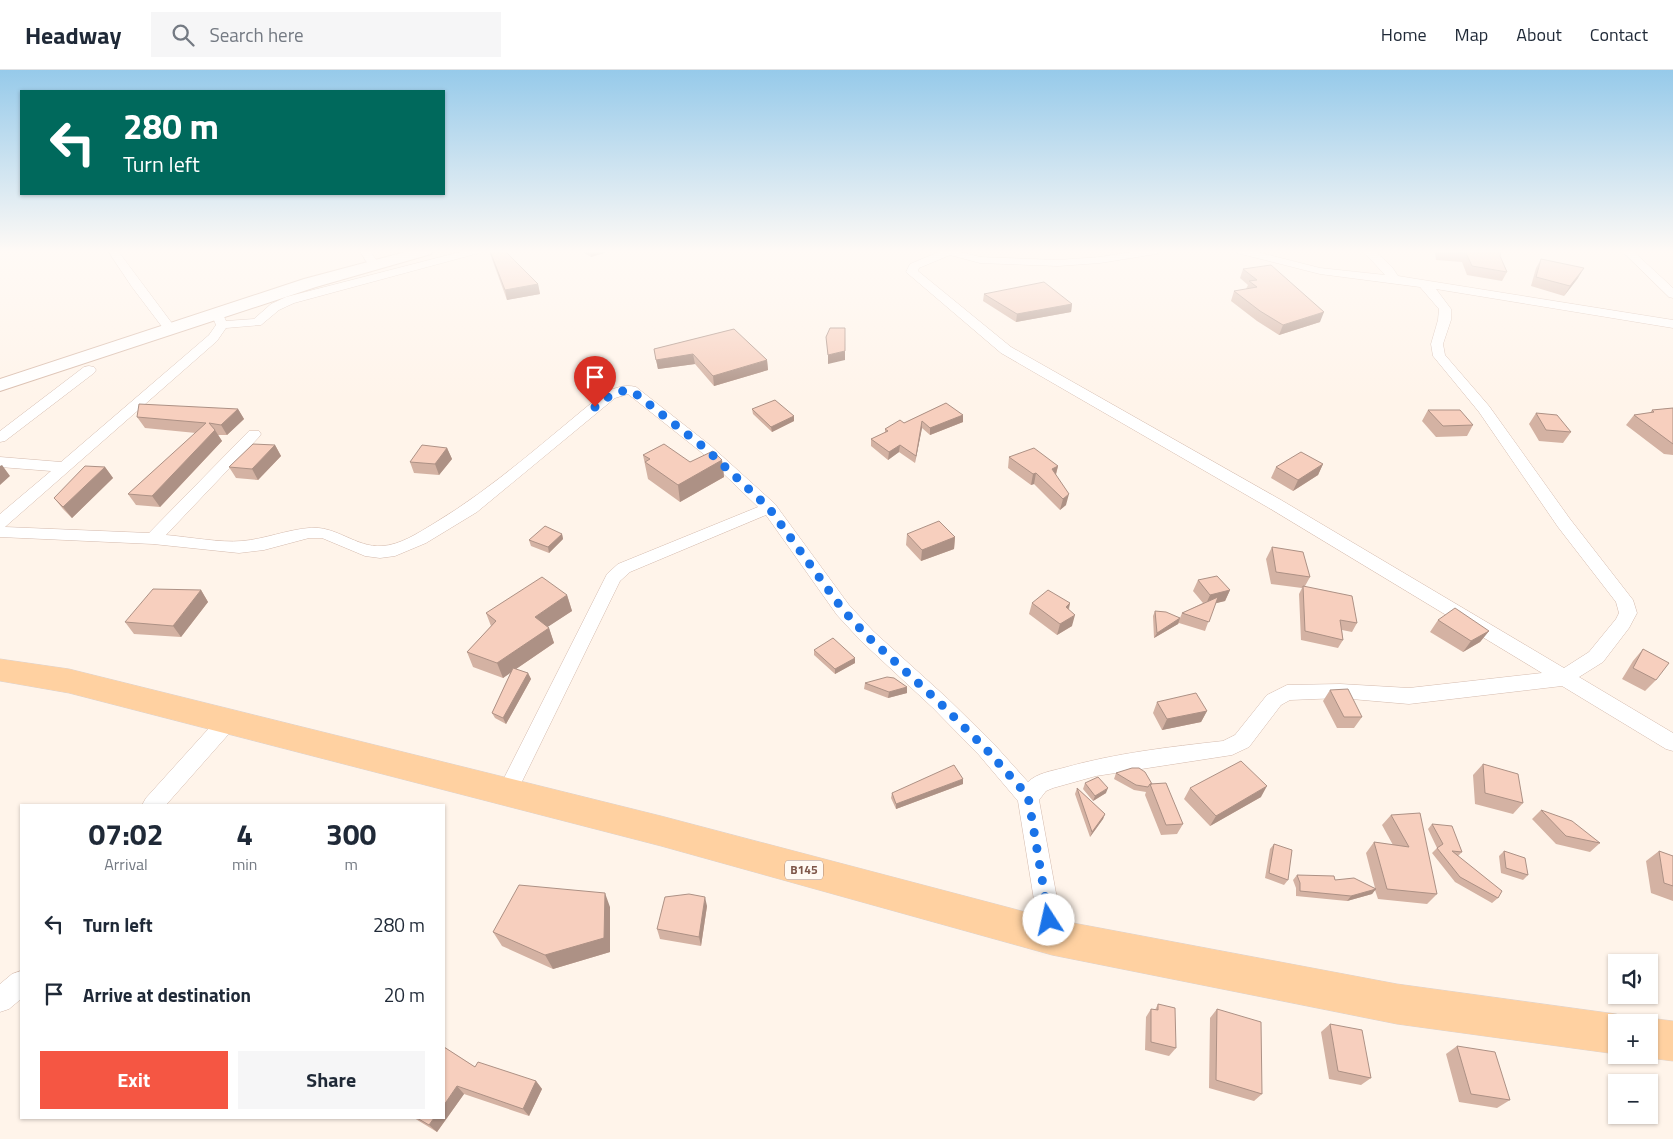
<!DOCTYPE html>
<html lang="en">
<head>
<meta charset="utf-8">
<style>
	body { margin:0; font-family:"Titillium Web",sans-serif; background:#f6f6f7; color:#1f2937; height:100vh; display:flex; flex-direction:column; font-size:19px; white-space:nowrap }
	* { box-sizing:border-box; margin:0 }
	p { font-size:16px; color:#747a83 }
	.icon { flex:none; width:28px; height:28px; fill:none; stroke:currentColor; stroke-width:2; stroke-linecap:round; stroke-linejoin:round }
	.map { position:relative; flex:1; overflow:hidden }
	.sheet { position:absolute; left:20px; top:734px; width:425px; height:315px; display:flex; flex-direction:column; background:#fff; border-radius:0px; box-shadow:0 1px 4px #0004 }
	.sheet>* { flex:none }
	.top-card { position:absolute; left:20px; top:20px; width:425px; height:105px; border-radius:0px; box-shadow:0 1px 4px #0004; background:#00695c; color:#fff; overflow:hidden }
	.buttons { position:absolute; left:1608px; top:884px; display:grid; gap:10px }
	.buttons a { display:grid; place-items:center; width:50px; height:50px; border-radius:0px; background:#fff; box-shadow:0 1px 4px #0004; font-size:25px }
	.pin { position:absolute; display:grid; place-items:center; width:42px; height:42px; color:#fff; margin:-51px -21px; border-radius:50% 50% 50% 0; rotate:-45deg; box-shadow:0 0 5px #0007 }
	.pin .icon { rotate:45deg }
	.me { position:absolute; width:55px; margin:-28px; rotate:350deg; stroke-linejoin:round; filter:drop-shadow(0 0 4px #0008) }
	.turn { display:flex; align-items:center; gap:18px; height:105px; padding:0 20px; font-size:22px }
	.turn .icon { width:65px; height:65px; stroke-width:2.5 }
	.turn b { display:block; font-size:35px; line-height:42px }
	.eta { display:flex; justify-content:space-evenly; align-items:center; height:85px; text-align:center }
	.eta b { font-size:30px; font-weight:700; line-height:35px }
	.primary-button { display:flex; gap:10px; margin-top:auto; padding:10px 20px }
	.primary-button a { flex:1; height:58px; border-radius:0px; background:#f55643; color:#fff; font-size:20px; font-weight:700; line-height:58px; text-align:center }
	.primary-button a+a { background:#f6f6f7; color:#1f2937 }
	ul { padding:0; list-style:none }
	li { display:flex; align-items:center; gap:15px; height:70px; padding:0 20px }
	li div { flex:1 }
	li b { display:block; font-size:19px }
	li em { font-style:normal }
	header { display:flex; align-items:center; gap:30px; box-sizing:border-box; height:70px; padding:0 25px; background:#fff; border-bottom:1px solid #e0e1e3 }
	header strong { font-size:24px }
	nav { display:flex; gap:28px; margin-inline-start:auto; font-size:18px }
	.search { width:350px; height:45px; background:#f6f6f7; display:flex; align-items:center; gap:12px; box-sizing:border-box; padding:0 18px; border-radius:0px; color:#747a83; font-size:19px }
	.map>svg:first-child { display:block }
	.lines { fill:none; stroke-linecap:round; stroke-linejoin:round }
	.street-casing { stroke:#d4baad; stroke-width:1 }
	.secondary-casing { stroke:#d9bcac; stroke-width:2 }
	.primary-casing { stroke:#ddd3d0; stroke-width:1 }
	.street { fill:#fff; fill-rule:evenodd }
	.secondary { fill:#fff; fill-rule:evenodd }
	.primary { fill:#ffd1a1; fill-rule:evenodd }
	.wall { fill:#d4b2a3 }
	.shaded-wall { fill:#ad9185 }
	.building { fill:#f7cfbe; stroke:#ad9185 }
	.route { stroke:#1a73e8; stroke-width:9; stroke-dasharray:0 16.2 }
	.labels { text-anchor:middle; stroke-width:4; stroke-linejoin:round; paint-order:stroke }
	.shield { fill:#fff9f3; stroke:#a5877c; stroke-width:1 }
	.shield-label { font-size:12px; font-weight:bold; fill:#7e5649 }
</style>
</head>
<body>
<header>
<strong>Headway</strong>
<div class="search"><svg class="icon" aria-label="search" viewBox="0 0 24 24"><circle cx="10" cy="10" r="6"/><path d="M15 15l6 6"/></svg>Search here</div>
<nav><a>Home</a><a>Map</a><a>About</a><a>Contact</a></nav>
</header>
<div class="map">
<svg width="1673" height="1069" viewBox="0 0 1673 1069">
	<rect width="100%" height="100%" fill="#fff4ea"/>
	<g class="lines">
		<defs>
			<path id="street" d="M 108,181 L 118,181 L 174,256 L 176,259 L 174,262 L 166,262 L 132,217 Z
				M 360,181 L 370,181 L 379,194 L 377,196 L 369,196 Z
				M 464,181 L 481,181 L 479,183 L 294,233 L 279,240 L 261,255 L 226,258 L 217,271 L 5,457 L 149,463 L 249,361 L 259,361 L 261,364 L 259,367 L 166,465 C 189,467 221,473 242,471 C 265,469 286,460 309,458 C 336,455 356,478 382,476 C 400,475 418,463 433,454 C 495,417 549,367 605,322 C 616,318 624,314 636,317 L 711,376 L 775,434 L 849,535 L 873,561 L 947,628 L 993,673 L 1028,712 C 1037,703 1052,701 1063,698 C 1116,683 1169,677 1223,671 L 1235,665 L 1267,625 L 1287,615 L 1340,614 L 1409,618 L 1542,603 L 1269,438 L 1001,283 L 906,202 L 910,194 L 941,181 L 957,181 L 980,187 L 1058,190 L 1100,187 L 1137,181 L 1161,181 L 1156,184 L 1100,193 L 1058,196 L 980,193 L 950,185 L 919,198 L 918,201 L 1011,277 L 1281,430 L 1564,598 L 1589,582 L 1616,549 L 1619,543 L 1616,532 L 1558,457 L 1479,342 L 1433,286 L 1431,274 L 1438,250 L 1439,239 L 1420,217 L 1320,204 L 1237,183 L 1235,181 L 1253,181 L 1320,198 L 1385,205 L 1363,181 L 1375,181 L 1392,197 L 1398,206 L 1673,250 L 1673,258 L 1436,219 L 1451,239 L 1451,250 L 1443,274 L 1445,285 L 1489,336 L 1570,449 L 1633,530 L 1637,543 L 1629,558 L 1603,592 L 1579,607 L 1673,663 L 1673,681 L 1666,679 L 1562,616 L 1409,634 L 1340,628 L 1290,630 L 1281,635 L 1249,677 L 1232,685 L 1096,706 L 1053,718 L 1046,721 L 1039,730 L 1064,867 L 1060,875 L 1052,878 L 1044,875 L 1040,867 L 1018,731 L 979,685 L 933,638 L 861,571 L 837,545 L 766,445 L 630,502 L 620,511 L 514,728 L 507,731 L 500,728 L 497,722 L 607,504 L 618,494 L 758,437 L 701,382 L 628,324 L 615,328 L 477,442 L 426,473 L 395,486 L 380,488 L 365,486 L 322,468 L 309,468 L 264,480 L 239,483 L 153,474 L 0,467 L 0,444 L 51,401 L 0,397 L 0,387 L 61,392 L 209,265 L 216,255 L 211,243 L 213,240 L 221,240 L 226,251 L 254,249 L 271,234 L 286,227 Z
				M 1622,181 L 1633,181 L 1673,218 L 1673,228 L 1669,227 Z
				M 89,296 L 94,297 L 96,300 L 94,303 L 5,371 L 0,372 L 0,361 L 84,297 Z
				M 227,644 L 234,646 L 237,652 L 234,658 L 166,735 L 142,735 L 146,728 L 220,646 Z
				M 21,901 L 21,929 L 9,939 L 0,942 L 0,914 L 12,904 Z"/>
			<path id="secondary" d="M 409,181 L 433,181 L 431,184 L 316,217 L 0,321 L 0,309 L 304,209 Z"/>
			<path id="primary" d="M 0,589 L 69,599 L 661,746 L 1052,849 L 1397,914 L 1616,944 L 1630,950 L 1631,952 L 1616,952 L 1616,984 L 1397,954 L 1052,885 L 661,776 L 69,623 L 0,611 Z
				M 1649,948 L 1673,951 L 1673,991 L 1649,988 L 1642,985 L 1649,985 L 1649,952 L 1638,952 Z"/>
		</defs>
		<use href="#street" class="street-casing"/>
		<use href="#secondary" class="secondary-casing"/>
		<use href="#primary" class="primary-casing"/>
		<use href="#street" class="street"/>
		<use href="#secondary" class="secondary"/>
		<use href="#primary" class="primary"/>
	</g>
	<path class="wall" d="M 489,181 L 505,181 L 538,214 L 540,224 L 507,230 Z
		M 581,181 L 610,181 L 591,187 Z
		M 1435,181 L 1501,181 L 1500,186 L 1507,202 L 1502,211 L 1467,205 L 1462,192 L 1436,190 Z
		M 1541,189 L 1578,208 L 1564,226 L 1531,216 L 1536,198 Z
		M 1243,199 L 1320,252 L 1279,265 L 1257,251 L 1231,231 L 1234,221 L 1246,219 L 1248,215 L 1240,208 Z
		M 984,224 L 1072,234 L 1071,242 L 1016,252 L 983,231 Z
		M 654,279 L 767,290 L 768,300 L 714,316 L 695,294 L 658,299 Z
		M 946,333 L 963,352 L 930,365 L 922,358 L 915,393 L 899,382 L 888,390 L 871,376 L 871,369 L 885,363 L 885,359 L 904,353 Z
		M 1673,338 L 1673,385 L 1664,384 L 1626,355 L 1634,345 L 1650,343 L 1652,340 Z
		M 238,339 L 244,349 L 227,365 L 218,365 L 222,371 L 160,437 L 136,435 L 128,424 L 196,363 L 145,358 L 137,347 Z
		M 752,339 L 794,346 L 794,351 L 772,362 L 753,344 Z
		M 1428,340 L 1473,355 L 1467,366 L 1436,367 L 1422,351 Z
		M 1536,343 L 1571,362 L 1563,373 L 1539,371 L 1529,354 Z
		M 275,375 L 281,386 L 258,410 L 236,408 L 229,397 Z
		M 447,378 L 452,389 L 439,405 L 414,403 L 410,392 Z
		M 643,385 L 690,392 L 722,390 L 724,407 L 680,432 L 648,409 Z
		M 1009,387 L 1058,396 L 1056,405 L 1066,435 L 1060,440 L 1034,414 L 1031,415 L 1008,398 Z
		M 1323,394 L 1318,405 L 1293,421 L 1271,408 L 1276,397 Z
		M 105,397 L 113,408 L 72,448 L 63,439 L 54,428 Z
		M 562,464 L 563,469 L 549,483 L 531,476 L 529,470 Z
		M 907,464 L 955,467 L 954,479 L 921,491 L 906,475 Z
		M 1272,477 L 1310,507 L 1305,516 L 1357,553 L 1352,562 L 1342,560 L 1343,570 L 1338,578 L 1301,570 L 1299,524 L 1302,518 L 1271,514 L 1266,489 Z
		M 1198,510 L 1230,520 L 1225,531 L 1215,533 L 1205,561 L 1179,553 L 1178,554 L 1154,568 L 1153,546 L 1155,541 L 1180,548 L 1182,543 L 1203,533 L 1193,521 Z
		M 201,520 L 208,532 L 181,567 L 134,564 L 125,552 Z
		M 567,525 L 572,541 L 547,557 L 549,558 L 554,573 L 516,599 L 528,603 L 531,609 L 506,654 L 495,648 L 492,643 L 511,602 L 503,608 L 473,597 L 467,582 L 491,556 L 486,543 Z
		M 1032,533 L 1070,533 L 1069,540 L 1072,556 L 1057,565 L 1029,544 Z
		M 1438,550 L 1489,561 L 1480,572 L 1463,582 L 1430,562 Z
		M 1643,579 L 1656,610 L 1645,621 L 1622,609 L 1633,591 Z
		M 814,580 L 855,593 L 835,604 L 814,585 Z
		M 865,613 L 907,617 L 907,623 L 888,628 L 864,619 Z
		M 1330,620 L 1362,647 L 1354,658 L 1337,658 L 1323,631 Z
		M 1157,632 L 1207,641 L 1201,652 L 1162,660 L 1153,643 Z
		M 1483,694 L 1523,733 L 1513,744 L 1475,734 L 1473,705 Z
		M 1116,703 L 1152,714 L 1183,754 L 1177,764 L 1161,765 L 1145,725 L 1146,722 L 1134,720 L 1114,709 Z
		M 1085,713 L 1106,723 L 1093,731 L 1083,719 Z
		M 963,714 L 896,739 L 891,728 L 892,723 Z
		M 1077,718 L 1105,744 L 1103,749 L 1090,767 L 1075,724 Z
		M 1190,718 L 1261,727 L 1210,756 L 1184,729 Z
		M 1541,740 L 1600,773 L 1590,782 L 1556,774 L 1532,749 Z
		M 1391,745 L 1437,824 L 1427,834 L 1378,829 L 1375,820 L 1372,824 L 1347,831 L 1296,826 L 1296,818 L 1293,810 L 1297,805 L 1335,810 L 1375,818 L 1366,783 L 1374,772 L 1393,775 L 1382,755 Z
		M 1432,754 L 1462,782 L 1458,786 L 1498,828 L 1492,833 L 1455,812 L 1432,783 L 1437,778 L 1428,759 Z
		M 1274,774 L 1288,810 L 1284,815 L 1265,808 L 1270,779 Z
		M 1504,781 L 1528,805 L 1523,810 L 1501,803 L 1499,786 Z
		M 1659,781 L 1673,786 L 1673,831 L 1651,823 L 1646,791 Z
		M 707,836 L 701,876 L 660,869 L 657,859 Z
		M 610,837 L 610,882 L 553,899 L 502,876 L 493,862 Z
		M 1158,934 L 1176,978 L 1169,986 L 1145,980 L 1146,947 L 1151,939 L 1155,940 Z
		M 1217,939 L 1262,1024 L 1254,1031 L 1209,1018 L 1210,948 Z
		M 1330,954 L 1371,1008 L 1361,1015 L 1329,1009 L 1321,962 Z
		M 1457,976 L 1510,1030 L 1497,1038 L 1459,1032 L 1446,984 Z
		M 444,977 L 475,997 L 536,1011 L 542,1019 L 529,1046 L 464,1024 L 437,1062 L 414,1048 L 444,1048 Z"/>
	<path class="shaded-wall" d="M 590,181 L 610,181 L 591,187 Z
		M 1584,198 L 1578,208 L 1564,226 L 1570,216 Z
		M 538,214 L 540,224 L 507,230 L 505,220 Z
		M 1072,234 L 1071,242 L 1016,252 L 1017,244 Z
		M 1324,242 L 1320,252 L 1279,265 L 1283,255 Z
		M 845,281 L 845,290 L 828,294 L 828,285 Z
		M 693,284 L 695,294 L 658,299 L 656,290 Z
		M 767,290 L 768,300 L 714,316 L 713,306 Z
		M 238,339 L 244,349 L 227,365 L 221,355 Z
		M 963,345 L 963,352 L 930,365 L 930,358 Z
		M 794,346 L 794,351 L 772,362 L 771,357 Z
		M 922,351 L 922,358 L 915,393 L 916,386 Z
		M 215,360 L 222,371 L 160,437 L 152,426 Z
		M 275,375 L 281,386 L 258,410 L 252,399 Z
		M 900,375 L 899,382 L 888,390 L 889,382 Z
		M 447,378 L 452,389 L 439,405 L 435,394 Z
		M 722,390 L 724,407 L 680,432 L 678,415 Z
		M 1323,394 L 1318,405 L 1293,421 L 1298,410 Z
		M 2,395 L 10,406 L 0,415 L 0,396 Z
		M 1058,396 L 1055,407 L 1052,399 Z
		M 105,397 L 113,408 L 72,448 L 63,437 Z
		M 1036,403 L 1034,414 L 1031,415 L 1033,404 Z
		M 1069,424 L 1066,435 L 1060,440 L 1063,429 Z
		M 562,464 L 563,469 L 549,483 L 548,477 Z
		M 955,467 L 954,479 L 921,491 L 922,480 Z
		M 201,520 L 208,532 L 181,567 L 173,556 Z
		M 1230,520 L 1225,531 L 1205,536 L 1210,525 Z
		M 567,525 L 572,541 L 540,562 L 535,547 Z
		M 1070,533 L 1067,544 L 1066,537 Z
		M 1075,545 L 1072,556 L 1057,565 L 1060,554 Z
		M 1180,548 L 1178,554 L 1154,568 L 1157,563 Z
		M 549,558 L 554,573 L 503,608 L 497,593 Z
		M 1489,561 L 1480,572 L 1463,582 L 1471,571 Z
		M 855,588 L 855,593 L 835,604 L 835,599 Z
		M 528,603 L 531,609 L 506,654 L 503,648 Z
		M 907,617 L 907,623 L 888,628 L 889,622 Z
		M 1207,641 L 1201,652 L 1162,660 L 1167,649 Z
		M 963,709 L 963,714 L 896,739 L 896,734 Z
		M 1267,716 L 1261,727 L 1210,756 L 1216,746 Z
		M 1108,718 L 1106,723 L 1093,731 L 1095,726 Z
		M 1105,744 L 1103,749 L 1090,767 L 1092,762 Z
		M 1376,819 L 1372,824 L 1347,831 L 1351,826 Z
		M 605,823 L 610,837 L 610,882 L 553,899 L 545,885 Z
		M 705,827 L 707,836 L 701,876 L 699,867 Z
		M 536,1011 L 542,1019 L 529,1046 L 523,1039 Z
		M 457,1016 L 464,1024 L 437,1062 L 429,1055 L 434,1048 L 444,1048 L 444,1035 Z"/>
	<path class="building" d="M 490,181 L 505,181 L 538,214 L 505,220 Z
		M 1443,181 L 1501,181 L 1500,186 L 1507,202 L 1472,196 L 1466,183 Z
		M 1541,189 L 1584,198 L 1570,216 L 1536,207 Z
		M 1271,195 L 1324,242 L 1283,255 L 1260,241 L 1234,221 L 1257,217 L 1249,211 L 1257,210 L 1243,199 Z
		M 1044,212 L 1072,234 L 1017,244 L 984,224 Z
		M 830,258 L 845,258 L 845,281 L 828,285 L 826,267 Z
		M 734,259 L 767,290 L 713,306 L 693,284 L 656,290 L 654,279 Z
		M 775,330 L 794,346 L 771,357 L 752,339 Z
		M 946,333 L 963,345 L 930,358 L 922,351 L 916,386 L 900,375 L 889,382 L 871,369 L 888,361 L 885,359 L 900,350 L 904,353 Z
		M 139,334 L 238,339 L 221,355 L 209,353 L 215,360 L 152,426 L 128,424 L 206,353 L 137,347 Z
		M 1673,338 L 1673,374 L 1634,345 L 1654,342 L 1652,340 Z
		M 1428,340 L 1460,340 L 1473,355 L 1443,356 Z
		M 1536,343 L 1557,345 L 1571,362 L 1546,360 Z
		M 253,374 L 275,375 L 252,399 L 229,397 Z
		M 664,374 L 690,392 L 713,381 L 722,390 L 678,415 L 645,392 L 650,389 L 643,385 Z
		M 422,375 L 447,378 L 435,394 L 410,392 Z
		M 1034,378 L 1058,396 L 1052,399 L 1069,424 L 1063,429 L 1036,403 L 1033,404 L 1009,387 Z
		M 1301,382 L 1323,394 L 1298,410 L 1276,397 Z
		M 85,396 L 105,397 L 63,437 L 54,428 Z
		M 939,451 L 955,467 L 922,480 L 907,464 Z
		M 545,456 L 562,464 L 548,477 L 529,470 Z
		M 1272,477 L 1303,482 L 1310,507 L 1276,502 Z
		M 1217,506 L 1230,520 L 1210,525 L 1198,510 Z
		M 542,507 L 567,525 L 535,547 L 549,558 L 497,593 L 467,582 L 496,551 L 486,543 Z
		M 1303,516 L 1352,526 L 1357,553 L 1340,550 L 1343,570 L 1305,561 Z
		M 153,519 L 201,520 L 173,556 L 125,552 Z
		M 1048,520 L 1070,533 L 1066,537 L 1075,545 L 1060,554 L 1032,533 Z
		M 1218,527 L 1209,552 L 1182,543 Z
		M 1455,538 L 1489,561 L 1471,571 L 1438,550 Z
		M 1155,541 L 1166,542 L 1180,548 L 1157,563 Z
		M 833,568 L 855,588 L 835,599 L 814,580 Z
		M 1643,579 L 1669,593 L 1656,610 L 1633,598 Z
		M 513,598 L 528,603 L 503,648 L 492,643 Z
		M 887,607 L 894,608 L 907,617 L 889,622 L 865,613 Z
		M 1348,619 L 1362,647 L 1344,647 L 1330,620 Z
		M 1196,623 L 1207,641 L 1167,649 L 1157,632 Z
		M 1241,691 L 1267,716 L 1216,746 L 1190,718 Z
		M 1483,694 L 1518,704 L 1523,733 L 1485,723 Z
		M 954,695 L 963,709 L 896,734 L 892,723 Z
		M 1132,698 L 1139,698 L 1145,702 L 1152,714 L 1150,714 L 1148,717 L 1136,715 L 1116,703 Z
		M 1098,707 L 1108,718 L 1095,726 L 1085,713 Z
		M 1166,713 L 1183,754 L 1166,755 L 1150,714 Z
		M 1077,718 L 1105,744 L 1092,762 Z
		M 1541,740 L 1572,751 L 1600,773 L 1566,766 Z
		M 1420,743 L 1437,824 L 1387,819 L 1374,772 L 1409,777 L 1391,745 Z
		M 1432,754 L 1452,756 L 1462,782 L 1452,781 L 1502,821 L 1498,828 L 1460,807 L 1437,778 L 1443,774 Z
		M 1274,774 L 1292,780 L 1288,810 L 1269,803 Z
		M 1504,781 L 1525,788 L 1528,805 L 1506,798 Z
		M 1659,781 L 1673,786 L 1673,816 L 1664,813 Z
		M 1297,805 L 1334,806 L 1335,810 L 1354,808 L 1376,819 L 1351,826 L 1300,821 L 1300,813 Z
		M 519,815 L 605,823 L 604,868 L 545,885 L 493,862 Z
		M 689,824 L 705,827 L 699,867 L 657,859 L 665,827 Z
		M 1158,934 L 1175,938 L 1176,978 L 1151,972 L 1151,939 L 1158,940 Z
		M 1217,939 L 1261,952 L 1262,1024 L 1216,1010 Z
		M 1330,954 L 1362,960 L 1371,1008 L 1338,1001 Z
		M 1457,976 L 1495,982 L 1510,1030 L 1471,1024 Z
		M 444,977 L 475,997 L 478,992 L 536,1011 L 523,1039 L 457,1016 L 444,1035 Z
		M 417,1048 L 434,1048 L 429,1055 Z"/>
	<linearGradient id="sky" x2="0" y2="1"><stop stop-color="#96caea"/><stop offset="0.55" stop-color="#fffaf6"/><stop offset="1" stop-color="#fffaf6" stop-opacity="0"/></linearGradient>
	<rect width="1673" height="330" fill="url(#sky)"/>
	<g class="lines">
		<path class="route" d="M 595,337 C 607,327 615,321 631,320 L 706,379 L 769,438 L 843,540 L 867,566 L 940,633 L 986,679 L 1028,726 L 1049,850"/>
	</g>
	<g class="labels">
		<rect class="shield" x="785" y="790.5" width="38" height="19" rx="4"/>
		<g class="shield-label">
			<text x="804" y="804">B145</text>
		</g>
	</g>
</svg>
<div class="buttons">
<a><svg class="icon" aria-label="sound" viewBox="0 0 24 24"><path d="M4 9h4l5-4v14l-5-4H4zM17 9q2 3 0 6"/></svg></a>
<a>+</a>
<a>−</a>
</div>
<div class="pin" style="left:595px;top:337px;background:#d93025"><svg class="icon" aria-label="arrive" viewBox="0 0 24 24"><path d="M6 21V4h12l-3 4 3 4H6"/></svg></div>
<svg class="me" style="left:1049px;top:850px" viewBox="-20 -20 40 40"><circle r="19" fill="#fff"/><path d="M0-13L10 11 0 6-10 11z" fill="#1a73e8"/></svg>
<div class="top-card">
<div class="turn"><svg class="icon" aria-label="left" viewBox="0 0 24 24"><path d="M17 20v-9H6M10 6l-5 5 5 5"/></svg><div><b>280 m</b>Turn left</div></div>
</div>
<section class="sheet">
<div class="eta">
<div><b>07:02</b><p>Arrival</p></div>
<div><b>4</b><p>min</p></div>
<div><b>300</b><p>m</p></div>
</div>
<ul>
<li><svg class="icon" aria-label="left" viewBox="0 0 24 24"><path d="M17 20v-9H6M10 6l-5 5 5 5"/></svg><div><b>Turn left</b></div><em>280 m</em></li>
<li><svg class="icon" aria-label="arrive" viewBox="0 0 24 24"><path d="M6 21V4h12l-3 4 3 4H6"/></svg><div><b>Arrive at destination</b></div><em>20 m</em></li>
</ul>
<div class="primary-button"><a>Exit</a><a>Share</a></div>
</section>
</div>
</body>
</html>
